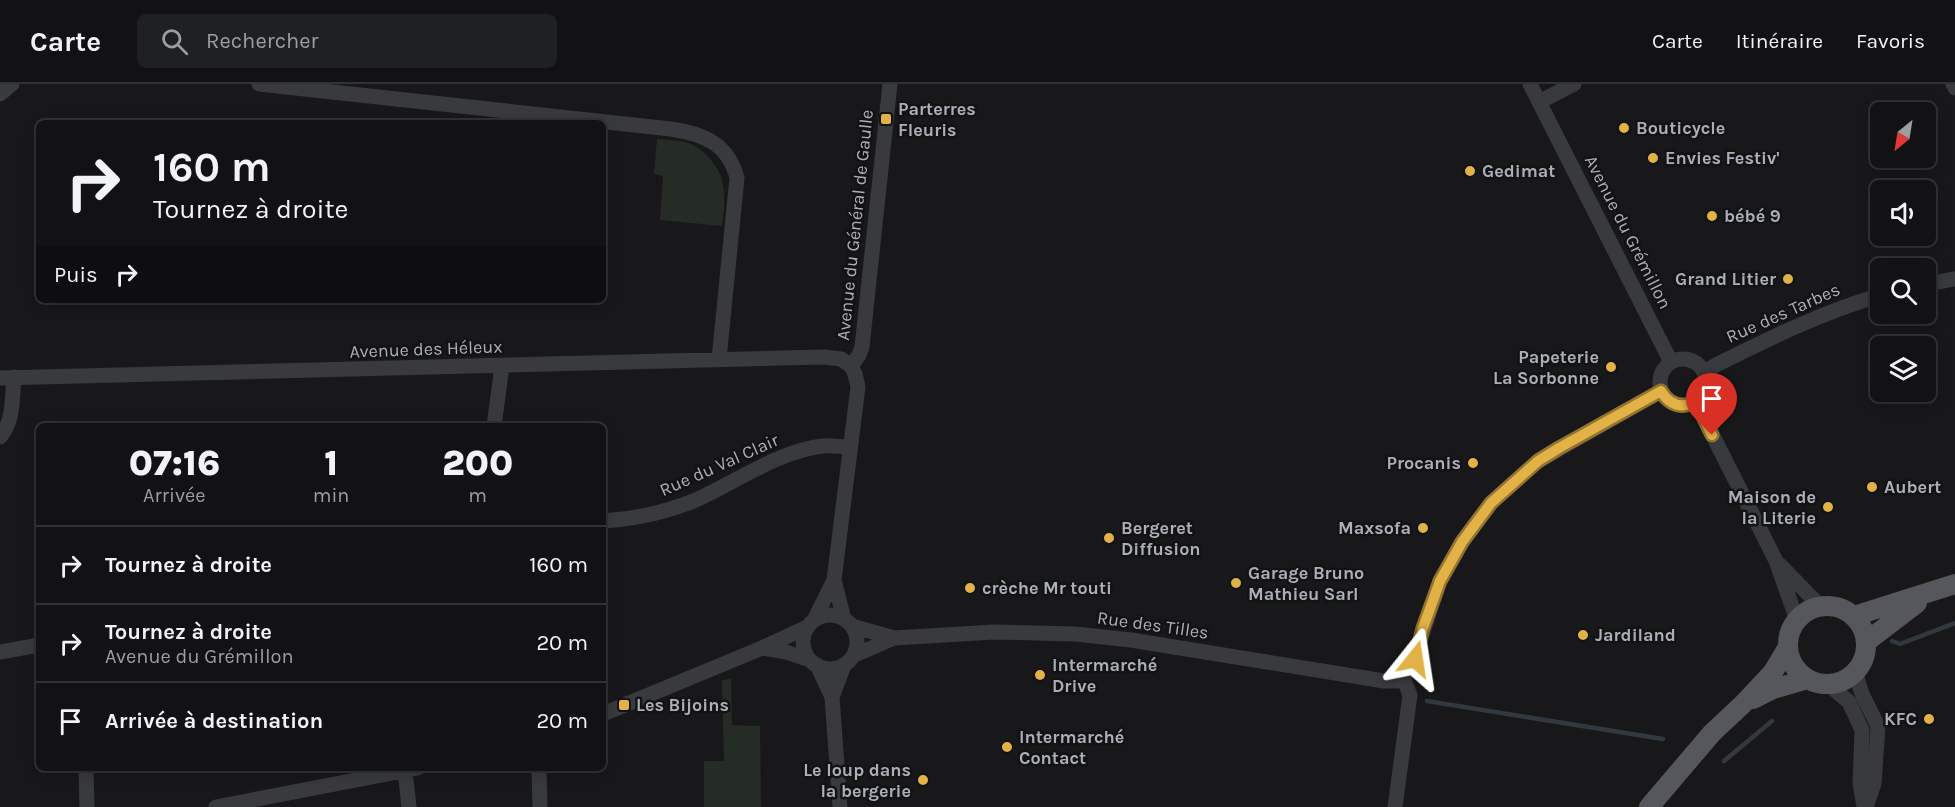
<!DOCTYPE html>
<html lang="fr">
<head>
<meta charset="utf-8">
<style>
	body { margin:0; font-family:Karla,sans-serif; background:#1f2022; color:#f1f3f6; height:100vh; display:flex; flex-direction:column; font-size:22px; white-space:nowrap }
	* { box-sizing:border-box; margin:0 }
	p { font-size:20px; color:#9c9ea0 }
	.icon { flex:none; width:33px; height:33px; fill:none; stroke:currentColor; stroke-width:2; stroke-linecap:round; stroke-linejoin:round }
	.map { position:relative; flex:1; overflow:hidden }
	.details { position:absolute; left:36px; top:339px; width:570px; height:348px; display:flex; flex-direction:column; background:#121214; border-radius:9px; box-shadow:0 3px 15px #0003,0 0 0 2px #313234 }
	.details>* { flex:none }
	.top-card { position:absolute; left:36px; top:36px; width:570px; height:183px; border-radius:9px; box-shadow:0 3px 15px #0003,0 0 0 2px #313234; background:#121214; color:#f1f3f6; overflow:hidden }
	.needle { width:39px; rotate:210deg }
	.buttons { position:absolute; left:1870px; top:18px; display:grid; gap:12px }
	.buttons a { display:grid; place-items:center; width:66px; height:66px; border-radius:9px; background:#121214; box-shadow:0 3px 15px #0003,0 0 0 2px #313234; font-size:30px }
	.pin { position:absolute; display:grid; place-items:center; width:51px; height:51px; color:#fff; margin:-62px -26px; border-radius:50% 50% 50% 0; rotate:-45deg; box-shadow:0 0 6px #0007 }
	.pin .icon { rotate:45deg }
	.me { position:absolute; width:66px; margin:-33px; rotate:15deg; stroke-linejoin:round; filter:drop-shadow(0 0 4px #0008) }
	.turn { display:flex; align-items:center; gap:21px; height:126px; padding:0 18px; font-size:27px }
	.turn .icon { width:78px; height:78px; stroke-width:2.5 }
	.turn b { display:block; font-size:42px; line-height:51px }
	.then { display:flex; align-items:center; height:57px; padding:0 18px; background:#0003; gap:12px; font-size:22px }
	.eta { display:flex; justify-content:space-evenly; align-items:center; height:102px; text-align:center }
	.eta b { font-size:36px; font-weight:800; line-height:42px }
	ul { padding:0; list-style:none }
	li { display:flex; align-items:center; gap:18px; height:78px; padding:0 18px; border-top:2px solid #313234 }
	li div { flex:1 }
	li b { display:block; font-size:22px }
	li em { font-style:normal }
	header { display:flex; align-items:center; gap:36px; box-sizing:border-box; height:84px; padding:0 30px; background:#121214; border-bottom:2px solid #313234 }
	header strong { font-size:28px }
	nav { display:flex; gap:33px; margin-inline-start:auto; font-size:21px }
	.search { width:420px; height:54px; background:#1f2022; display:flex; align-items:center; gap:15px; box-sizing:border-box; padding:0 21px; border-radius:9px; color:#9c9ea0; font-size:22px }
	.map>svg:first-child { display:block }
	.green { fill:#242c25 }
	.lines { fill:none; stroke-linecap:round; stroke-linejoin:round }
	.stream { stroke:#31383f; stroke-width:4.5 }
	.minor { stroke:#393a3e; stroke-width:15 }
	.major { stroke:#55575d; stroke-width:20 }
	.route-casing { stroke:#93742e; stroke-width:15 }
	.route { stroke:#e2b247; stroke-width:10 }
	.poi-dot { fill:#e2b247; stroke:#131315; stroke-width:2 }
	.labels { text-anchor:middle; stroke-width:5; stroke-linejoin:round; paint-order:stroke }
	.poi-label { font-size:18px; font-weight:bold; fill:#abafb8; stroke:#131315; text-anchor:start }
	.street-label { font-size:18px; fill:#abafb8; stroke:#131315 }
</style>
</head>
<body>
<header>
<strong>Carte</strong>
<div class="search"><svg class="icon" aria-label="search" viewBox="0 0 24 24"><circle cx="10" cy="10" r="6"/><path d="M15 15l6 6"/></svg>Rechercher</div>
<nav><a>Carte</a><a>Itinéraire</a><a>Favoris</a></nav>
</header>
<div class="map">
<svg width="1955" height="723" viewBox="0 0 1955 723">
	<rect width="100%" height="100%" fill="#18181a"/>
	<path class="green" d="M 657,55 C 666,56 676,56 685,58 C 696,61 704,68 711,76 C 728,96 725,118 722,142 L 660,136 L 663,92 L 654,90 Z
		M 731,594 L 732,641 L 760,642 L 761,723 L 704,723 L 704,677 L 724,677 L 722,597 Z"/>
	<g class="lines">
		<path class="stream" d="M 1892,557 L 1900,560 L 1955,539
			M 1427,617 L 1663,655
			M 1724,677 L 1772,637"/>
		<path class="minor" d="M 259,0 L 671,45 C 703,50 728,59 737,94 L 719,275
			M 1530,0 L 1671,278
			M 1953,0 L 1955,4
			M 0,10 L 12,0
			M 1539,18 L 1574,0
			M 1926,200 L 1955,195
			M1660 298a23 23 0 1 1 46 0a23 23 0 1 1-46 0Z
			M 1704,289 L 1716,281 C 1770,254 1823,228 1881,211
			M 0,294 L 824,273 L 841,275 L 851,282
			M 1696,318 L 1776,477 L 1797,536
			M 494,342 L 502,282
			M 0,353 C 14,337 12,314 14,293
			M 603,437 C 635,435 667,428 696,416 C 734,399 781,366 823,362 C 831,361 841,363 850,363
			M 1780,481 L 1820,522
			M 834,496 L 844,535
			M803 558a27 27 0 1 1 54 0a27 27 0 1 1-54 0Z
			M 814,536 L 834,496 L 858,303 L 855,290 L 851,282 L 859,271 L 862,263 L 890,0
			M 852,542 L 894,554 L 994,548 L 1075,550 L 1131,556 L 1384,597 L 1398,597 L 1403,594 L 1411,584 L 1440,497 L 1462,458 L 1491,419 L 1538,377 L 1661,307
			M 762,564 L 786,568 L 810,576
			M 0,568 L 39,561
			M 853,572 L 894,554
			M 817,581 L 832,613 L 840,723
			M 1855,588 L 1862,610 L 1878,642 L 1874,700 L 1866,723
			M 1828,600 L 1849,618 L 1862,646 L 1860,699 L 1864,723
			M 832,613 L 844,581
			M 603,630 L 762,564 L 807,543
			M 86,684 L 87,723
			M 539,684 L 540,723
			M 405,687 L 409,723
			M 216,723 L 418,684
			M 1395,723 L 1410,611 L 1403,594"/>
		<path class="major" d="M1788 561a39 39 0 1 1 78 0a39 39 0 1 1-78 0Z
			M 1854,532 L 1955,500
			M 1866,558 L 1917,519
			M 1753,615 L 1773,605 L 1808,595
			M 1649,723 L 1712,649 L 1743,620 L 1773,588 L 1788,563"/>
	</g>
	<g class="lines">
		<defs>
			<path id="route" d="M 1415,575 L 1423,544 L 1440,497 L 1462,458 L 1491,419 L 1538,377 L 1559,364 L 1661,307 C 1669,321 1681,325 1696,318 L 1712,351"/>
		</defs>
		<use href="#route" class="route-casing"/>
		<use href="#route" class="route"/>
	</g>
	<g class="poi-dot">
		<rect x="880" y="29" width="12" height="12" rx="3"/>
		<circle cx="1624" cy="44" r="6"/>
		<circle cx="1653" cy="74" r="6"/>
		<circle cx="1470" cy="87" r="6"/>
		<circle cx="1712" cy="132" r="6"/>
		<circle cx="1788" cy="195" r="6"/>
		<circle cx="1611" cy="283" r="6"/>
		<circle cx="1473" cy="379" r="6"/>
		<circle cx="1872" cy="403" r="6"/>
		<circle cx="1828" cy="423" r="6"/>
		<circle cx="1423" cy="444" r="6"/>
		<circle cx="1109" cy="454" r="6"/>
		<circle cx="1236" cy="499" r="6"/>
		<circle cx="970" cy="504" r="6"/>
		<circle cx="1583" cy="551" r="6"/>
		<circle cx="1040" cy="591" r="6"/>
		<rect x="618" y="615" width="12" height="12" rx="3"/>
		<circle cx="1929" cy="635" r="6"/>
		<circle cx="1007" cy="663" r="6"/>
		<circle cx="923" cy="696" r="6"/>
	</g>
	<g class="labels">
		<g class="poi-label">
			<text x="898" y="31">Parterres<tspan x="898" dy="21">Fleuris</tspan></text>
			<text x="1636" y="50">Bouticycle</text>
			<text x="1665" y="80">Envies Festiv'</text>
			<text x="1482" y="93">Gedimat</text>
			<text x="1724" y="138">bébé 9</text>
			<text x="1776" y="201" text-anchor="end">Grand Litier</text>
			<text x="1599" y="279" text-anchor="end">Papeterie<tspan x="1599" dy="21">La Sorbonne</tspan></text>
			<text x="1461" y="385" text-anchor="end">Procanis</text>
			<text x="1884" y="409">Aubert</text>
			<text x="1816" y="419" text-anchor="end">Maison de<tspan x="1816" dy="21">la Literie</tspan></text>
			<text x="1121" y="450">Bergeret<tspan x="1121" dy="21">Diffusion</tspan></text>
			<text x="1411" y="450" text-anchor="end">Maxsofa</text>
			<text x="1248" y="495">Garage Bruno<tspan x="1248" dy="21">Mathieu Sarl</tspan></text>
			<text x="982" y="510">crèche Mr touti</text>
			<text x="1595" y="557">Jardiland</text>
			<text x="1052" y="587">Intermarché<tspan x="1052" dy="21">Drive</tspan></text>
			<text x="636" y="627">Les Bijoins</text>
			<text x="1917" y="641" text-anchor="end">KFC</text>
			<text x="1019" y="659">Intermarché<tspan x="1019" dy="21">Contact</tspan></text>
			<text x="911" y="692" text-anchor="end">Le loup dans<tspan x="911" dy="21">la bergerie</tspan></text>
		</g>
		<g class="street-label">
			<text transform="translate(855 141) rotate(-84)" y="6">Avenue du Général de Gaulle</text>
			<text transform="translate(1628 148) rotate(63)" y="6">Avenue du Grémillon</text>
			<text transform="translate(1783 229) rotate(-24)" y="6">Rue des Tarbes</text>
			<text transform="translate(426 265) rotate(-2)" y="6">Avenue des Héleux</text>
			<text transform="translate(719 381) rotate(-24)" y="6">Rue du Val Clair</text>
			<text transform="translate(1153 541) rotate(8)" y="6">Rue des Tilles</text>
		</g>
	</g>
</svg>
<div class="buttons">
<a><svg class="needle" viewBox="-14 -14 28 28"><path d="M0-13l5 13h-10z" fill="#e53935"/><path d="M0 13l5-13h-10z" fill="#9c9ea0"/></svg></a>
<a><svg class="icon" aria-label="sound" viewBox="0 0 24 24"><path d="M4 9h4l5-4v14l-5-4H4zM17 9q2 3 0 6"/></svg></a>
<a><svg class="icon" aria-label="search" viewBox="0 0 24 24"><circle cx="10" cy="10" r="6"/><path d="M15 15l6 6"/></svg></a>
<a><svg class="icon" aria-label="layers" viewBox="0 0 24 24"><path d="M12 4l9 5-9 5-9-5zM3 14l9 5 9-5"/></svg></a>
</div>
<div class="pin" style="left:1712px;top:351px;background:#d93025"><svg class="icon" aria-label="arrive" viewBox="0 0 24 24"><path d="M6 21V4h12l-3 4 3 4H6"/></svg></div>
<svg class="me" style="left:1415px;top:575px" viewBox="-20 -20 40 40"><path d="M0-17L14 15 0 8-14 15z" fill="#e2b247" stroke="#fff" stroke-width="4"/></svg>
<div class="top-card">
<div class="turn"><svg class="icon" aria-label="right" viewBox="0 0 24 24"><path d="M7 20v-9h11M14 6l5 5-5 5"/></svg><div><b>160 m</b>Tournez à droite</div></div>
<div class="then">Puis<svg class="icon" aria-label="right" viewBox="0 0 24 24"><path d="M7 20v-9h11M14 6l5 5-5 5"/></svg></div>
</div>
<section class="details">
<div class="eta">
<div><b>07:16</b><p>Arrivée</p></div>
<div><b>1</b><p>min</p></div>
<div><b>200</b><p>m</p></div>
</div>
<ul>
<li><svg class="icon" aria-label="right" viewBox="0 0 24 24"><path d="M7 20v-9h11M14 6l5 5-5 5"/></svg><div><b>Tournez à droite</b></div><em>160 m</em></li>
<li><svg class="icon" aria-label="right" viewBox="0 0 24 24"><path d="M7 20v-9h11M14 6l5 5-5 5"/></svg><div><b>Tournez à droite</b><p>Avenue du Grémillon</p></div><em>20 m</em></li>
<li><svg class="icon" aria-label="arrive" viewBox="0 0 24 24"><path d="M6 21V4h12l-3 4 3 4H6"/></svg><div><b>Arrivée à destination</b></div><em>20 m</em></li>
</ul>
</section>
</div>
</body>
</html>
